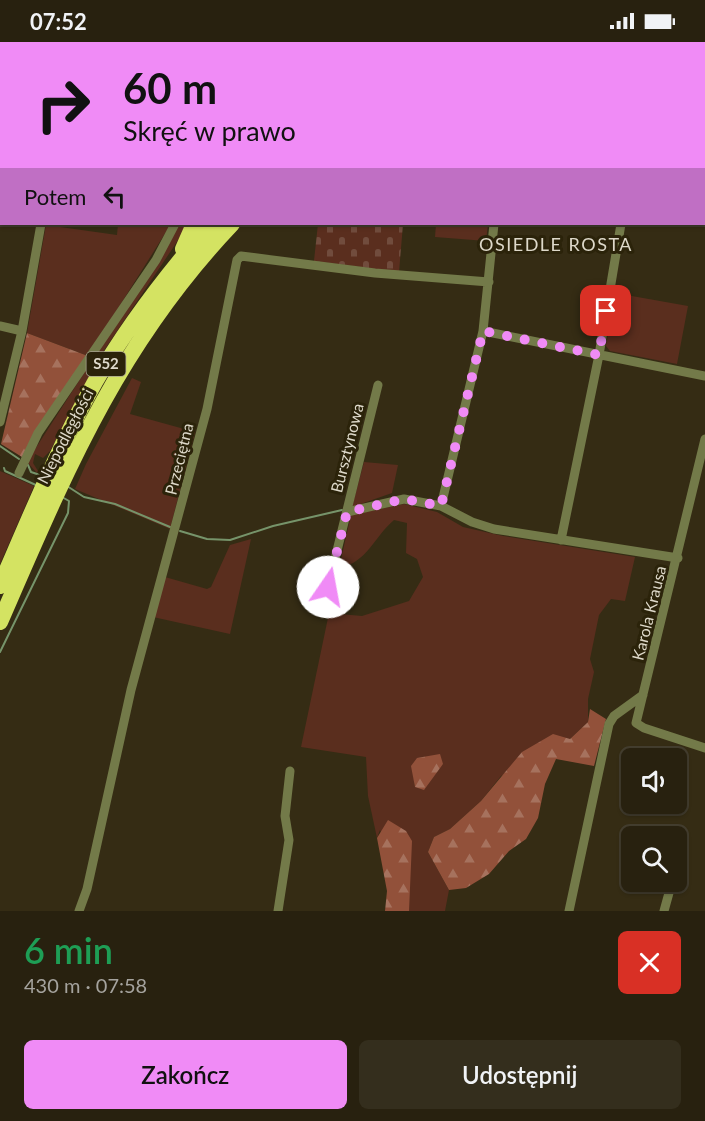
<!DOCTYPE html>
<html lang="pl">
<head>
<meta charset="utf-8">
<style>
	body { margin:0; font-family:Lato,sans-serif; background:#342e1d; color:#f1f3f6; height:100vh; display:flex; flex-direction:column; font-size:22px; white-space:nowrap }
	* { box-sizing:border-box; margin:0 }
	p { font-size:20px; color:#a5a39e }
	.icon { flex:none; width:33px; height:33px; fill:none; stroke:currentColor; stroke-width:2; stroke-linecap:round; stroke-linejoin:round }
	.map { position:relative; height:869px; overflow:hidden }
	.panel { display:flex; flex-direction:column; background:#28210f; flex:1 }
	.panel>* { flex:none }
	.top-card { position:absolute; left:0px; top:0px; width:705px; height:183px; box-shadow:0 2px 4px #0004,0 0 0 2px #443e2f; background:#f08bf6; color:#111; overflow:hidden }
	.tools { position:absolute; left:621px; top:706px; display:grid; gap:12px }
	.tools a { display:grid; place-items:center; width:66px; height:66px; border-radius:9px; background:#28210f; box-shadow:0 2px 4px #0004,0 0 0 2px #443e2f; font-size:30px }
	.pin { position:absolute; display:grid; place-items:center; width:51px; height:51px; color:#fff; margin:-26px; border-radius:12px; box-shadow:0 3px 9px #0006 }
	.me { position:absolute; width:66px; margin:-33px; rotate:12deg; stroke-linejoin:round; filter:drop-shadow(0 0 4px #0008) }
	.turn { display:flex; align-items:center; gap:21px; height:126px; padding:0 24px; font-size:27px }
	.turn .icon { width:78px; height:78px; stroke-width:2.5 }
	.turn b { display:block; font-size:42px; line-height:51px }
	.then { display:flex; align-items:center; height:57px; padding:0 24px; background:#0003; gap:12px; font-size:22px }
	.round { display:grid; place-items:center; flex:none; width:63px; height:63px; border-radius:9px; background:#342e1d }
	.overview { display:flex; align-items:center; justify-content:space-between; height:102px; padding:0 24px }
	h1 { font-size:36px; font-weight:600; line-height:45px; color:#1e9e55 }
	.action { display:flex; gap:12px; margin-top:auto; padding:12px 24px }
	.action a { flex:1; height:69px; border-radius:9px; background:#f08bf6; color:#111; font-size:24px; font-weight:600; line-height:69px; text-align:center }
	.action a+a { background:#342e1d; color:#f1f3f6 }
	.status { display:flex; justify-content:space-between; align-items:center; height:42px; padding:0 30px; background:#28210f; direction:ltr }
	.status svg { height:16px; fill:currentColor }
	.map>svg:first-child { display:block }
	.grass { fill:#5a2e1e; fill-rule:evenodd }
	.forest { fill:url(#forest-firs) }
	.cemetery { fill:url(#cemetery-stones) }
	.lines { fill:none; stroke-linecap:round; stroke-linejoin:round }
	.stream { stroke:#76946a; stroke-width:2 }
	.street { stroke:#737a49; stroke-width:9 }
	.secondary { stroke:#9aa455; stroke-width:12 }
	.highway { stroke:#d4e362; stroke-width:16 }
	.route { stroke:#f08bf6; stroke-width:10; stroke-dasharray:0 18 }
	.labels { text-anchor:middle; stroke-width:6; stroke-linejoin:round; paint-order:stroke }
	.shield { fill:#2b230a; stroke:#a8a290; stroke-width:1.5 }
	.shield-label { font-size:15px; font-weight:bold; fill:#ded9ca }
	.street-label { font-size:16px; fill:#ded9ca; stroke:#2b230a }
	.neighbourhood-label { font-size:18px; letter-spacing:1.5px; fill:#ded9ca; stroke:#2b230a }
</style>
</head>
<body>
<div class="status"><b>07:52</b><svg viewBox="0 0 49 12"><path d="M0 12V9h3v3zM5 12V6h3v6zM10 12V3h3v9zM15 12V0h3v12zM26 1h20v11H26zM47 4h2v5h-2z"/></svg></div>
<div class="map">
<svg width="705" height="869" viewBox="0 0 705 869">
	<defs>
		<pattern id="forest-firs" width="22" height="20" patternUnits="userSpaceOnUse" patternTransform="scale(1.5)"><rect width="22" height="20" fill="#92513a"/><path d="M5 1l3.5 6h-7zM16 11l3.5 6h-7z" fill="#a6725e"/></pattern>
		<pattern id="cemetery-stones" width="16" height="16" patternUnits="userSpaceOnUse" patternTransform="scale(1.5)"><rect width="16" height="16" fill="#5a2e1e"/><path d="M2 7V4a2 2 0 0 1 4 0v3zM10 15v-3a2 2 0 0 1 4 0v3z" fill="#714c3d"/></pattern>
	</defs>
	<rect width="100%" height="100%" fill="#352c14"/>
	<path class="grass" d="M 118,182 L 171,182 L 88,314 L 27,291 L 46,183 L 117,193 Z
		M 180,182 L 189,182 L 105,307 L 50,409 L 43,416 L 35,412 L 33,421 L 38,429 L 37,431 L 28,421 L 30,415 Z
		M 436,182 L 488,182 L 486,199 L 435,195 Z
		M 615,251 L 688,264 L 677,322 L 610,309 L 606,304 Z
		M 132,336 L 141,340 L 130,372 L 195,390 L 170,487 L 75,447 L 86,422 Z
		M 364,420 L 398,423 L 392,451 L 352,465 Z
		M 0,429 L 34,444 L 0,522 Z
		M 404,462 L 437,470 L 463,485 L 503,494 L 635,515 L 625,559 L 611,557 L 599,573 L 590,617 L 594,630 L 588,657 L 588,680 L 570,697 L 501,734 L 481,759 L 450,787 L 434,795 L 428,810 L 449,848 L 445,869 L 409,869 L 380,788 L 377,796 L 368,754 L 366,715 L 301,705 L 329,571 L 362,574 L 409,559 L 423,535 L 417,517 L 406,511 L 407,481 L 394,478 C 373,496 368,520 339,526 L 351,473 ZM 443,722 L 415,745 L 413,729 Z
		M 251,497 L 230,592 L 153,575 L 165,535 L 207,547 L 211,545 L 230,503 Z"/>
	<path class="forest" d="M 27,291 L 88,314 L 37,387 L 22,415 L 1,402 Z
		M 590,667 L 606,677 L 594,724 L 556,717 L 545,742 L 538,776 L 526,797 L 509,809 L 489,832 L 466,846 L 449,848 L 428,810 L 434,795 L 450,787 L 481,759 L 522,710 L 553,692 L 570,697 L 588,680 Z
		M 440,712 L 443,722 L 424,748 L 415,745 L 411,724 L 417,716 Z
		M 388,778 L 406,789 L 412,799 L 409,869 L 385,869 L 387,849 L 377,796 Z"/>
	<path class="cemetery" d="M 318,182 L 403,182 L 399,230 L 314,219 Z"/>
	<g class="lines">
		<path class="stream" d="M 0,404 L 19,417
			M 28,423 L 31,430 L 40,433
			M 4,426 L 5,429 L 38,444
			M 67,444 L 84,455 L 115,462 L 170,485
			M 180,489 L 207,497 L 230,498 L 273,484 L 342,468
			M 0,610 L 68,471 L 69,459 L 62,455"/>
		<path class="street" d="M 609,0 L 611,2
			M 62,2 L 62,0
			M 157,2 L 157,0
			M 516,2 L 517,0
			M 0,42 L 1,35
			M 704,60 L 705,61
			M 494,182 L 483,289 L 441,464 L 472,480 L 494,487 L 678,516
			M 0,284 L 22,289
			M 483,289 L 705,334
			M 0,380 L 22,289 L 41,182
			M 705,397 L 636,681 L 644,686 L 705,706
			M 19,431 L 38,391 L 156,218 L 175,182
			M 347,470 L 404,457 L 441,464
			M 561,498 L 599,313 L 621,182
			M 328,545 L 378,343
			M 676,825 L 678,821
			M 79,869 L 87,847 L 131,648 L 207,367 L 237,218 L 241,214 L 375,231 L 489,240
			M 278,869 L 289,798 L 285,774 L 290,729
			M 569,869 L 609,682 L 614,674 L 643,653
			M 664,869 L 672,840"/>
		<path class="secondary" d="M 202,0 L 203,2
			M 234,2 L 235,0"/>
		<path class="highway" d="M 248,2 L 249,0
			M 378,2 L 379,0
			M 397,2 L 398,0
			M 475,2 L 478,0
			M 183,207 L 194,182
			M 0,544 C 30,475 58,406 95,340 C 128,283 168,231 211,182
			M 0,580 C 65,431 117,303 232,182"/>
	</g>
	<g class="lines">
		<path class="route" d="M 328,545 L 347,470 L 404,457 L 441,464 L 483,289 L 599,313 L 606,269"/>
	</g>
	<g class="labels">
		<rect class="shield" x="86.5" y="310" width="39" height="24" rx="4.5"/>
		<g class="shield-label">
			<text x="106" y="327">S52</text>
		</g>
		<g class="street-label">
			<text transform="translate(65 394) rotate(-63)" y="6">Niepodległości</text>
			<text transform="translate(347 406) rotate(-76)" y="6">Bursztynowa</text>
			<text transform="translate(179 417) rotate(-76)" y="6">Przeciętna</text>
			<text transform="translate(649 571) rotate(-76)" y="6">Karola Krausa</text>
		</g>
		<g class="neighbourhood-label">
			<text x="556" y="209">OSIEDLE ROSTA</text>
		</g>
	</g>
</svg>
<div class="tools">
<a><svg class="icon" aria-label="sound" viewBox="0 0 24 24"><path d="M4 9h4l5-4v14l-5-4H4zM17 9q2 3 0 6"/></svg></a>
<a><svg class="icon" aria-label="search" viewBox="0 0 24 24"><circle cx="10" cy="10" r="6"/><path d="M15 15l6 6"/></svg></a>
</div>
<div class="pin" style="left:606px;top:269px;background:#d93025"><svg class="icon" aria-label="arrive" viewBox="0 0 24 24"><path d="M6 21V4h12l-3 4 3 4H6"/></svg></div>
<svg class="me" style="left:328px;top:545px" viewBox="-20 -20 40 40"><circle r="19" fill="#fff"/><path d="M0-13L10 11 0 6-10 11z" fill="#f08bf6"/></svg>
<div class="top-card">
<div class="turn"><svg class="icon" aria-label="right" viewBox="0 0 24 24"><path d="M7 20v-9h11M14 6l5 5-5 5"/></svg><div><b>60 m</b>Skręć w prawo</div></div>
<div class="then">Potem<svg class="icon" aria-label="left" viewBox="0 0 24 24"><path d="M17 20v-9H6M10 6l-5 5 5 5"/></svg></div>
</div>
</div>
<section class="panel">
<div class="overview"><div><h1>6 min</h1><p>430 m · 07:58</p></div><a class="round" style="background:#d93025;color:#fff"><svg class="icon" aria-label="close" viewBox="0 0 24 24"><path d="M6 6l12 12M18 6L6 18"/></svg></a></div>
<div class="action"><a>Zakończ</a><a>Udostępnij</a></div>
</section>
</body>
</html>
